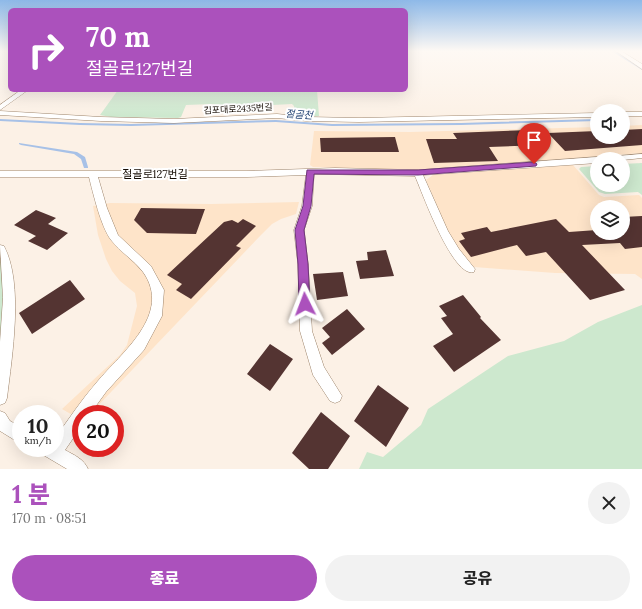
<!DOCTYPE html>
<html lang="ko">
<head>
<meta charset="utf-8">
<style>
	body { margin:0; font-family:Lora,"Noto Sans KR",serif; background:#f2f2f2; color:#222; height:100vh; display:flex; flex-direction:column; font-size:15px; white-space:nowrap }
	* { box-sizing:border-box; margin:0 }
	p { font-size:13px; color:#767676 }
	.icon { flex:none; width:22px; height:22px; fill:none; stroke:currentColor; stroke-width:2; stroke-linecap:round; stroke-linejoin:round }
	.map { position:relative; height:469px; overflow:hidden }
	.drawer { display:flex; flex-direction:column; background:#fff; flex:1 }
	.drawer>* { flex:none }
	.banner { position:absolute; left:8px; top:8px; width:400px; height:84px; border-radius:6px; box-shadow:0 4px 16px #0002; background:#ab51bc; color:#fff; overflow:hidden }
	.fabs { position:absolute; left:590px; top:104px; display:grid; gap:8px }
	.fabs a { display:grid; place-items:center; width:40px; height:40px; border-radius:50%; background:#fff; box-shadow:0 4px 16px #0002; font-size:20px }
	.speed { position:absolute; left:12px; top:405px; display:flex; gap:8px; font-size:20px; font-weight:700; text-align:center }
	.speed>* { display:grid; place-content:center; width:52px; height:52px; border-radius:50%; background:#fff; box-shadow:0 4px 16px #0002; line-height:1 }
	.speed small { font-size:10px; font-weight:400 }
	.speed .limit { border:6px solid #d22; background:#fff; color:#111 }
	.pin { position:absolute; display:grid; place-items:center; width:34px; height:34px; color:#fff; margin:-41px -17px; border-radius:50% 50% 50% 0; rotate:-45deg; box-shadow:0 0 4px #0007 }
	.pin .icon { rotate:45deg }
	.me { position:absolute; width:44px; margin:-22px; rotate:357deg; stroke-linejoin:round; filter:drop-shadow(0 0 3px #0008) }
	.turn { display:flex; align-items:center; gap:14px; height:84px; padding:0 12px; font-size:18px }
	.turn .icon { width:52px; height:52px; stroke-width:2.5 }
	.turn b { display:block; font-size:28px; line-height:34px }
	.round { display:grid; place-items:center; flex:none; width:42px; height:42px; border-radius:21px; background:#f2f2f2 }
	.head { display:flex; align-items:center; justify-content:space-between; height:68px; padding:0 12px }
	h1 { font-size:24px; font-weight:800; line-height:30px; color:#ab51bc }
	.primary-button { display:flex; gap:8px; margin-top:auto; padding:8px 12px }
	.primary-button a { flex:1; height:46px; border-radius:24px; background:#ab51bc; color:#fff; font-size:16px; font-weight:800; line-height:46px; text-align:center }
	.primary-button a+a { background:#f2f2f2; color:#222 }
	.map>svg:first-child { display:block }
	.built { fill:#fee4c9; fill-rule:evenodd }
	.green { fill:#cde8ce }
	.lines { fill:none; stroke-linecap:round; stroke-linejoin:round }
	.stream { fill:#a7c1e7; fill-rule:evenodd }
	.building { fill:#543432 }
	.lane-casing { stroke:#9d846b; stroke-width:1 }
	.lane { fill:#fff; fill-rule:evenodd }
	.route { fill:#ab51bc; stroke:#6f357a }
	.labels { text-anchor:middle; stroke-width:4; stroke-linejoin:round; paint-order:stroke }
	.far-street-label { font-size:9px; fill:#150c04; stroke:#fff }
	.far-water-label { font-size:10px; font-style:italic; fill:#214272; stroke:#fff }
	.street-label { font-size:11px; fill:#150c04; stroke:#fff }
</style>
</head>
<body>
<div class="map">
<svg width="642" height="469" viewBox="0 0 642 469">
	<rect width="100%" height="100%" fill="#fcf1e6"/>
	<path class="built" d="M 642,125 L 642,153 L 416,170 L 313,167 L 310,165 L 314,131 L 410,132 L 597,127 L 597,137 L 623,137 L 623,126 Z
		M 573,165 L 599,195 L 604,197 L 639,195 L 642,198 L 642,279 L 635,274 L 555,273 L 474,267 L 462,254 L 448,232 L 426,180 L 433,175 ZM 597,207 L 623,207 L 623,233 L 597,233 Z
		M 299,202 L 296,214 L 281,219 L 272,224 L 262,234 L 90,414 L 81,414 L 81,420 L 62,409 L 120,355 L 127,345 L 137,306 L 135,293 L 120,281 L 112,271 L 106,259 L 98,235 L 93,206 L 110,203 L 211,204 Z"/>
	<path class="green" d="M 118,90 L 317,90 L 319,116 L 310,117 L 295,116 L 294,106 L 292,104 L 238,107 L 212,104 L 186,105 L 181,117 L 178,118 L 111,117 L 100,115 Z
		M 642,163 L 642,195 L 638,192 L 605,194 L 599,192 L 579,169 L 581,167 L 597,166 L 597,185 L 623,185 L 623,164 Z
		M 0,257 L 5,294 L 0,366 Z
		M 642,305 L 642,469 L 359,469 L 367,452 L 383,457 L 421,425 L 428,409 L 508,356 L 564,341 L 598,322 Z"/>
	<g class="lines">
		<path class="stream" d="M 613,51 L 616,51 L 642,68 L 642,70 L 613,52 Z
			M 0,119 L 80,123 L 131,124 L 276,120 L 332,124 L 461,123 L 597,119 L 597,121 L 461,125 L 332,126 L 276,122 L 131,126 L 80,125 L 0,121 Z
			M 19,143 L 77,152 L 85,157 L 88,167 L 88,168 L 84,168 L 81,159 L 74,154 L 21,145 L 19,144 Z"/>
	</g>
	<path class="building" d="M 642,129 L 642,145 L 565,151 L 548,133 L 597,131 L 597,137 L 623,137 L 623,130 Z
		M 530,130 L 541,145 L 489,147 L 498,161 L 434,163 L 426,139 L 457,139 L 453,133 Z
		M 395,137 L 399,152 L 321,152 L 320,138 Z
		M 141,208 L 205,209 L 196,234 L 147,233 L 134,220 Z
		M 36,210 L 56,218 L 48,224 L 68,233 L 47,250 L 28,241 L 36,236 L 14,225 Z
		M 642,216 L 642,247 L 625,249 L 620,243 L 582,245 L 625,290 L 590,300 L 546,252 L 526,256 L 517,245 L 471,257 L 459,241 L 465,239 L 461,233 L 487,227 L 491,232 L 556,219 L 569,232 L 597,230 L 597,233 L 623,233 L 623,217 Z
		M 243,219 L 256,226 L 236,246 L 241,248 L 191,299 L 176,290 L 182,284 L 167,275 L 224,222 L 232,220 L 238,223 Z
		M 386,250 L 394,276 L 360,279 L 356,261 L 368,260 L 367,252 Z
		M 343,272 L 348,296 L 317,300 L 313,274 Z
		M 70,280 L 85,299 L 32,334 L 19,313 Z
		M 463,295 L 481,317 L 480,318 L 501,340 L 454,372 L 433,346 L 453,334 L 441,318 L 447,316 L 439,306 Z
		M 347,309 L 365,329 L 332,355 L 322,343 L 330,337 L 322,328 Z
		M 270,344 L 293,359 L 270,391 L 247,374 Z
		M 378,385 L 409,408 L 386,447 L 354,421 Z
		M 321,412 L 350,436 L 328,469 L 309,469 L 292,453 Z"/>
	<g class="lines">
		<defs>
			<path id="lane" d="M 616,51 L 621,51 L 642,64 L 642,69 Z
				M 21,90 L 28,90 L 0,110 L 0,105 Z
				M 0,111 L 101,117 L 174,119 L 277,114 L 307,117 L 359,118 L 597,113 L 597,117 L 359,122 L 307,121 L 277,118 L 174,123 L 101,121 L 0,115 Z
				M 623,112 L 642,112 L 642,116 L 623,116 Z
				M 642,154 L 642,158 L 623,160 L 602,159 L 606,157 Z
				M 597,157 L 600,159 L 597,159 L 597,163 L 423,175 L 448,231 L 459,249 L 475,269 L 474,272 C 453,279 422,192 415,176 L 314,174 L 312,206 L 304,230 L 308,264 L 312,331 L 324,367 L 342,396 L 340,401 L 335,403 L 330,401 L 313,375 L 300,331 L 298,264 L 294,230 L 302,206 L 306,175 L 247,177 L 98,177 L 107,208 L 118,235 L 151,266 L 164,290 L 162,316 L 144,350 L 106,392 L 90,414 L 81,414 L 81,427 L 65,450 C 74,455 84,459 88,469 L 67,469 L 40,453 L 37,448 L 55,448 L 55,438 C 69,419 82,399 97,382 C 121,353 173,314 143,272 C 134,260 120,252 111,240 C 101,227 93,193 89,177 L 0,177 L 0,171 L 247,171 L 335,168 L 418,170 Z
				M 0,245 L 4,246 C 24,284 12,356 7,398 L 5,403 L 0,405 L 0,342 L 3,298 Z
				M 0,411 L 5,413 L 10,421 L 21,427 L 21,444 L 0,431 Z"/>
		</defs>
		<use href="#lane" class="lane-casing"/>
		<use href="#lane" class="lane"/>
	</g>
	<linearGradient id="sky" x2="0" y2="1"><stop stop-color="#8eb9e8"/><stop offset="0.44" stop-color="#fef9f4"/><stop offset="1" stop-color="#fef9f4" stop-opacity="0"/></linearGradient>
	<rect width="642" height="116" fill="url(#sky)"/>
	<path class="route" d="M 534,162 L 537,164 L 536,166 L 418,175 L 314,174 L 311,206 L 304,230 L 308,264 L 310,304 L 308,307 L 305,309 L 301,307 L 299,304 L 298,264 L 295,230 L 303,206 L 307,170 L 418,170 Z"/>
	<g class="labels">
		<g class="far-street-label">
			<text transform="translate(238 109) rotate(-3)" y="3">김포대로2435번길</text>
		</g>
		<g class="far-water-label">
			<text transform="translate(299 114) rotate(4)" y="4">절골천</text>
		</g>
		<g class="street-label">
			<text x="155" y="178">절골로127번길</text>
		</g>
	</g>
</svg>
<div class="fabs">
<a><svg class="icon" aria-label="sound" viewBox="0 0 24 24"><path d="M4 9h4l5-4v14l-5-4H4zM17 9q2 3 0 6"/></svg></a>
<a><svg class="icon" aria-label="search" viewBox="0 0 24 24"><circle cx="10" cy="10" r="6"/><path d="M15 15l6 6"/></svg></a>
<a><svg class="icon" aria-label="layers" viewBox="0 0 24 24"><path d="M12 4l9 5-9 5-9-5zM3 14l9 5 9-5"/></svg></a>
</div>
<div class="speed"><div>10<small>km/h</small></div><div class="limit">20</div></div>
<div class="pin" style="left:534px;top:164px;background:#d93025"><svg class="icon" aria-label="arrive" viewBox="0 0 24 24"><path d="M6 21V4h12l-3 4 3 4H6"/></svg></div>
<svg class="me" style="left:305px;top:304px" viewBox="-20 -20 40 40"><path d="M0-17L14 15 0 8-14 15z" fill="#ab51bc" stroke="#fff" stroke-width="4"/></svg>
<div class="banner">
<div class="turn"><svg class="icon" aria-label="right" viewBox="0 0 24 24"><path d="M7 20v-9h11M14 6l5 5-5 5"/></svg><div><b>70 m</b>절골로127번길</div></div>
</div>
</div>
<section class="drawer">
<div class="head"><div><h1>1 분</h1><p>170 m · 08:51</p></div><a class="round"><svg class="icon" aria-label="close" viewBox="0 0 24 24"><path d="M6 6l12 12M18 6L6 18"/></svg></a></div>
<div class="primary-button"><a>종료</a><a>공유</a></div>
</section>
</body>
</html>
